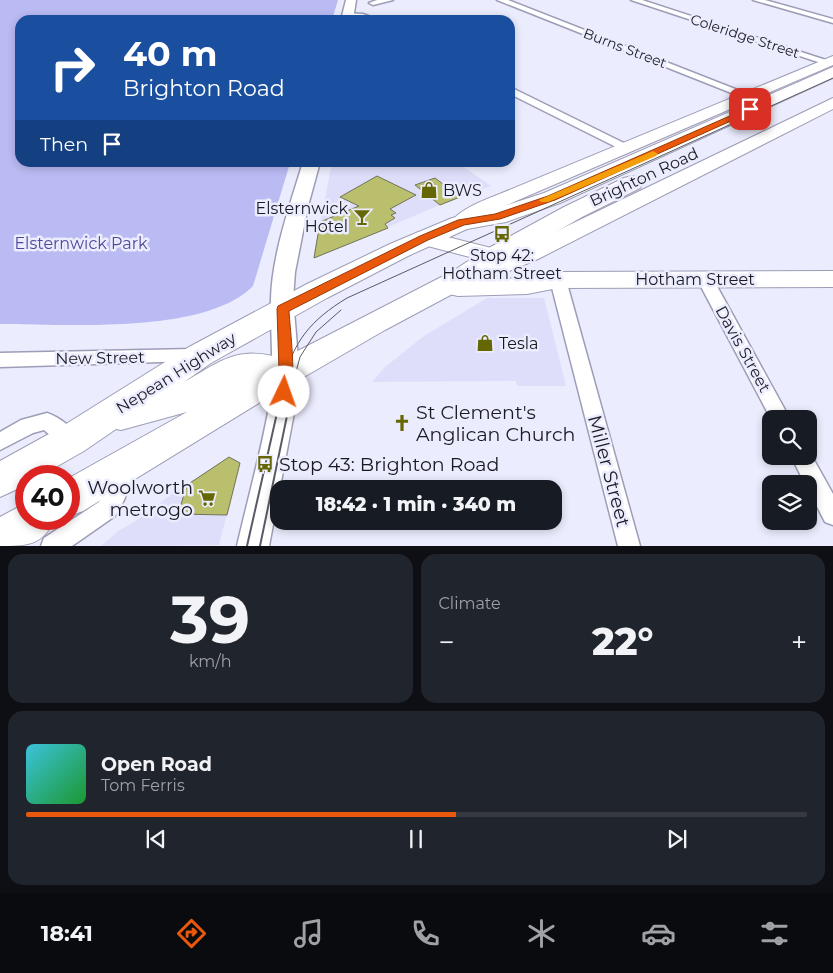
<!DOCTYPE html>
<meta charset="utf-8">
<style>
:root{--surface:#171b24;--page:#20242c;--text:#f1f3f6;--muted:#9ea1a6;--line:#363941;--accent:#ea580c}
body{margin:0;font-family:Montserrat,sans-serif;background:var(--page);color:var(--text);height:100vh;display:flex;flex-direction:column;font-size:19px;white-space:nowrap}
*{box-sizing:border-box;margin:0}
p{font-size:16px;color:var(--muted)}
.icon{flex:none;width:28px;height:28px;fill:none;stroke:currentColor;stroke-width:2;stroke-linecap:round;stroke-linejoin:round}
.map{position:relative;height:546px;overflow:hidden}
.side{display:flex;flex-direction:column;gap:8px;padding:8px;background:#0d0f14;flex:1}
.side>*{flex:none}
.top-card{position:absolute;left:15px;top:15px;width:500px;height:152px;border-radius:15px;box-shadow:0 2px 8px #0003;background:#1a4fa0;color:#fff;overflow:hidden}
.controls{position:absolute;left:762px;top:410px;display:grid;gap:10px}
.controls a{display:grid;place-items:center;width:55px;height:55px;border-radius:10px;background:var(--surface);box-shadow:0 2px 8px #0003;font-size:25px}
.speed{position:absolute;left:15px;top:465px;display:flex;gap:10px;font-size:25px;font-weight:700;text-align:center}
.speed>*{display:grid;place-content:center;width:65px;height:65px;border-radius:50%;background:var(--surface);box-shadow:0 2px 8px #0003;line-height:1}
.speed .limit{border:8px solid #d22;background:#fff;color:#111}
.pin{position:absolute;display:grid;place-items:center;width:42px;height:42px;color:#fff;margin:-21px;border-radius:10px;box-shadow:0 2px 8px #0006}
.me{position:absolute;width:55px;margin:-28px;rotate:3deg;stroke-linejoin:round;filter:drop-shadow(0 0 4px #0008)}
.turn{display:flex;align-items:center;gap:18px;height:105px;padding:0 25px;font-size:22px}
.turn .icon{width:65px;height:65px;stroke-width:2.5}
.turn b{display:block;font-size:35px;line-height:42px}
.then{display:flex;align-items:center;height:48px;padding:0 25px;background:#0003;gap:10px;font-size:19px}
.big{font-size:38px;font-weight:800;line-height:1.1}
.side .card{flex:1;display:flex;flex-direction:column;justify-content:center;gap:8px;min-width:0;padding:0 18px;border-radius:15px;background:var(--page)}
.side .dial{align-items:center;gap:0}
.dial b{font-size:65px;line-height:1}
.song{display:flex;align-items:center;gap:15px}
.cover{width:60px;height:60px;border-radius:8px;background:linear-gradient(135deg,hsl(190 70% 55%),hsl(130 70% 35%))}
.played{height:5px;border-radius:2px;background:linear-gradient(90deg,var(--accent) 55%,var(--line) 55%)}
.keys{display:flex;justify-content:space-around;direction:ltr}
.heat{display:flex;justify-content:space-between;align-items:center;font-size:28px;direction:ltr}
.side .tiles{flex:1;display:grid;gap:8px;grid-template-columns:1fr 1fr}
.card:last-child{grid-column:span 2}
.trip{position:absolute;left:270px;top:480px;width:292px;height:50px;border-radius:15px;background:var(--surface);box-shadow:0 2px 8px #0003;font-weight:800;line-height:50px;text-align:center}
.tabs{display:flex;height:80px;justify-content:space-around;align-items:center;background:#090b0e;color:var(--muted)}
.tabs .icon{width:35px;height:35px}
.tabs .active{color:var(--accent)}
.tabs b{font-size:22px;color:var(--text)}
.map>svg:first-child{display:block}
.built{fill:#dedefa}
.green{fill:#bbbbf4}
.building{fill:#babf6e;stroke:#707359}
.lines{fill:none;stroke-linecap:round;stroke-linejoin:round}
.street-casing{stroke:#9d9db7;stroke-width:3}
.secondary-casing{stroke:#9d9db7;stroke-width:3}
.primary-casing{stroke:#9d9db7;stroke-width:2}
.highway-casing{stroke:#9d9db7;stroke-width:2}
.street{fill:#fff;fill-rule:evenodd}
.secondary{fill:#fff;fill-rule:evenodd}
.primary{fill:#fff;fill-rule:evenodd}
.highway{fill:#fff;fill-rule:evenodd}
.tram-far1{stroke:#5a5a65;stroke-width:1}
.tram{stroke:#5a5a65;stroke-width:2}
.route{fill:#ea580c;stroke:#983908}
.slow{fill:#f59e0b}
.labels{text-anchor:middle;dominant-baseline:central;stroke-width:5;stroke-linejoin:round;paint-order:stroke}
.far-street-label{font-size:14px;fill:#1a1a23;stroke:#ebecfd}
.street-label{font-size:16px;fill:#1a1a23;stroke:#ebecfd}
.poi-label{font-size:16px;fill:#1a1a23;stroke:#ebecfd;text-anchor:start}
.park-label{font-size:16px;fill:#50479c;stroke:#ebecfd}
.near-poi-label{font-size:19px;fill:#1a1a23;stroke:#ebecfd;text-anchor:start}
.near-street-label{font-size:19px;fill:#1a1a23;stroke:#ebecfd}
</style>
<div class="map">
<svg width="833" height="546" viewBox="0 0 833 546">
<rect width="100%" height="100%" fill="#ebecfd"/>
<g class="built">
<polygon points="332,163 458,163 491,186 440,205 319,256 314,254"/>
<polygon points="487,298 544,298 566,386 517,386 516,381 372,382 385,367 424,336"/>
<polygon points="229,457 240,463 219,545 101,546 118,531 136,521 176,491"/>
</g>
<path class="green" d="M0 0H338L332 20H20V162L290 163 253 286C205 335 66 324 0 324Z"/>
<g class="building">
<polygon points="377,176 416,195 390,209 396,213 391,215 395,218 385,224 388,228 314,258 320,222 359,206 340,197"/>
<polygon points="435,178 460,197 440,205 415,185"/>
<polygon points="229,457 240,463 227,515 178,514 187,485"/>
</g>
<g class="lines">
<g class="street-casing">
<g id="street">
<polygon points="393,0 373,5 369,3 377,0"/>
<polygon points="497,0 508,0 753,96 748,99 744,98"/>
<polygon points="631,0 642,0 832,62 827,65 824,64"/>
<polygon points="753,0 765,0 833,19 833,23"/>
<polygon points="345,13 363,14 379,20 348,17 345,17"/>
<polygon points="510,87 630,146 632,148 630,150 622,150 510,94"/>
<polygon points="705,274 710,276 713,279 790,419 771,419 697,279 700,276"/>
<polygon points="558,275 563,276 566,280 640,546 618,546 550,280 553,276"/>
<polygon points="193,349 199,350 202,355 199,360 193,361 0,367 0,353"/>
<path d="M47 413C59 417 75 429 81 440L78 446C64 451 54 438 44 430L33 433 0 450V432L21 420Z"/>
<polygon points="809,451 833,494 833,525 825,522 809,491 809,484 805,484 791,456 809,456"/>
<polygon points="125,462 132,465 135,471 124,500 115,516 72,546 41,546 44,538 99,502 108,488 118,465"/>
</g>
</g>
<g class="secondary-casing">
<g id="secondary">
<polygon points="346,0 356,0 353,20 341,20"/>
<path d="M303 162H320L308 206 295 272 293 298 299 371 296 402 269 546H237C248 498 262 449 270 401 275 367 270 333 271 299 272 255 290 205 303 162Z"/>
</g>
</g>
<g class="primary-casing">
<g id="primary">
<path d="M833 56V65L516 201 488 214 469 228 461 229 453 228 450 223C461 208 485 200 502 193Z"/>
<polygon points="833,98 833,109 538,259 512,270 483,279 527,278 558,272 833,271 833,287 558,288 527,294 458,296 449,294 446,288 449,282 455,281 452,277 456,272 489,262 416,243 413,238 416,233 424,231 511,253"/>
</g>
</g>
<g class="highway-casing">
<g id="highway">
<path d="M833 67V78L560 203 506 222 467 229 408 256 327 298 211 363 184 382C203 372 223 356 245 354 258 352 271 356 284 358L453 271 485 250 564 207 624 178 632 176 640 178 643 183 640 188 582 217 503 262 473 283 385 330 259 403 83 511 69 516V478L187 412 121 430 116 429 84 451 40 476H26V485L0 497V461L58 429 189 347 307 284 390 244 452 218 492 210 544 193Z"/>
<path d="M26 503V519H54C44 546 25 546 0 546V517Z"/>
</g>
</g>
<use href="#street" class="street"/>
<use href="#secondary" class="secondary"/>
<use href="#primary" class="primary"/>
<use href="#highway" class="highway"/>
<g class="tram-far1">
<path d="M283 383C293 341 311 320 347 298L833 78"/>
<polyline points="293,383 300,357 316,332 341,310"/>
</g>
<g class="tram">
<polyline points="247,546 284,382"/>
<polyline points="260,546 294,382"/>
</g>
</g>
<path class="route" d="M750 107 754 109 753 111 555 200 500 219 464 225 428 240 289 311C290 330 297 381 289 396L284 398 279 396 277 392 279 371 277 309 278 306 420 236 458 220 495 214 548 196Z"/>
<polygon class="slow" points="653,151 658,154 656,156 548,202 541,202 539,200"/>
<defs>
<g id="shop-bare" transform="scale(1.35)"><path d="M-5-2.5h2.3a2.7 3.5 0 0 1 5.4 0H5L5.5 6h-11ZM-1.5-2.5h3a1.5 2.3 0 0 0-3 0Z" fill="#646703" stroke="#ebecfd" stroke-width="2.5" paint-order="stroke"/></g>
<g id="bar-bare" transform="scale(1.35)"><path d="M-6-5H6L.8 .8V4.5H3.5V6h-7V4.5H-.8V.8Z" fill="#646703" stroke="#ebecfd" stroke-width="2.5" paint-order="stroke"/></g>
<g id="bus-bare" transform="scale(1.35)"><path d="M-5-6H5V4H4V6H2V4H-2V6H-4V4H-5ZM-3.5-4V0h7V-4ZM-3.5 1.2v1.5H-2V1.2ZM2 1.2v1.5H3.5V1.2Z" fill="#646703" stroke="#ebecfd" stroke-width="2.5" paint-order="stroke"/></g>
<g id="church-bare" transform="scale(1.35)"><path d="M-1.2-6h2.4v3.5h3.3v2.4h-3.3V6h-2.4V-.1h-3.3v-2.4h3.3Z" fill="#646703" stroke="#ebecfd" stroke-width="2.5" paint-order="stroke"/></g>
<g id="supermarket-bare" transform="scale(1.35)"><path d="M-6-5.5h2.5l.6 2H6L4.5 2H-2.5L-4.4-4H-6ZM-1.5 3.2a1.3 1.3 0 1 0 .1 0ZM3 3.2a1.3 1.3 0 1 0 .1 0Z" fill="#646703" stroke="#ebecfd" stroke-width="2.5" paint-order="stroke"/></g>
</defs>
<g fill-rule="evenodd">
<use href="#shop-bare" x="429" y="190"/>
<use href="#bar-bare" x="362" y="217"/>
<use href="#bus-bare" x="502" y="234"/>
<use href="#shop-bare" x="485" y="343"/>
<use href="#church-bare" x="402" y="423"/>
<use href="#bus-bare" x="265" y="464"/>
<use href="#supermarket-bare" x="207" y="498"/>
</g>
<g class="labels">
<g class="far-street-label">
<text transform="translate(745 36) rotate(18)">Coleridge Street</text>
<text transform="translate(625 48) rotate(21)">Burns Street</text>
</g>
<g class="street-label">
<text transform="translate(644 177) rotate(-25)">Brighton Road</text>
<text x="695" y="279">Hotham Street</text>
<text transform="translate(743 349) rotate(61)">Davis Street</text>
<text transform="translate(100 358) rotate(-1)">New Street</text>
<text transform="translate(176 373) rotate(-32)">Nepean Highway</text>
</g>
<g class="poi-label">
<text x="443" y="190">BWS</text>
<text x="348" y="208" text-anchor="end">Elsternwick<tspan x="348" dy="18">Hotel</tspan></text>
<text x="502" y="255" text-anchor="middle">Stop 42:<tspan x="502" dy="18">Hotham Street</tspan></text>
<text x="499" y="343">Tesla</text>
</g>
<g class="park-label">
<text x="81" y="243">Elsternwick Park</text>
</g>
<g class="near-poi-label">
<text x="416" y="412">St Clement's<tspan x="416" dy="22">Anglican Church</tspan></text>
<text x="279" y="464">Stop 43: Brighton Road</text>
<text x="193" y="487" text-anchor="end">Woolworth<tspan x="193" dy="22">metrogo</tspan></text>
</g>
<g class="near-street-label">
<text transform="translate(609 471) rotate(75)">Miller Street</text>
</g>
</g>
</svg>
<div class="controls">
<a><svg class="icon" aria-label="search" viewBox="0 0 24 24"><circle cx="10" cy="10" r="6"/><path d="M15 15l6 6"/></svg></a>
<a><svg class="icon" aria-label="layers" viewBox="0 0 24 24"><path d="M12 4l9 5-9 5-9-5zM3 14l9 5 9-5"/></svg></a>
</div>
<div class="speed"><div class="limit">40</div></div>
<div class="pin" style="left:750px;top:109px;background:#d93025"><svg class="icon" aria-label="arrive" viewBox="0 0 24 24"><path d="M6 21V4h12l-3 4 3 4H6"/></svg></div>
<svg class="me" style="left:284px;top:392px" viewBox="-20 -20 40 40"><circle r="19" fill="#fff"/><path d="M0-13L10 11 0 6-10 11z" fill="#ea580c"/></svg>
<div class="trip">18:42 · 1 min · 340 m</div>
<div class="top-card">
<div class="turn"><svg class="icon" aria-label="right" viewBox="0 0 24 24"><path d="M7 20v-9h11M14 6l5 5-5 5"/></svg><div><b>40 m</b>Brighton Road</div></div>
<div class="then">Then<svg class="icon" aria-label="arrive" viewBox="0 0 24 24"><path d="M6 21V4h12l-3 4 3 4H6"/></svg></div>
</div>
</div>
<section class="side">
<div class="tiles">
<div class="card dial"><b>39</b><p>km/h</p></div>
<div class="card"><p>Climate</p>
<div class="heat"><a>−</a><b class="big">22°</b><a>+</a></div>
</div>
<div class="card">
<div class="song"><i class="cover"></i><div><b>Open Road</b><p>Tom Ferris</p></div></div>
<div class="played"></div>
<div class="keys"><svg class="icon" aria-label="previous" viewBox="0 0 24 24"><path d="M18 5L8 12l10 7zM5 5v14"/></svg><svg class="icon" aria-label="pause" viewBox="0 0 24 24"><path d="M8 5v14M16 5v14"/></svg><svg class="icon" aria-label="next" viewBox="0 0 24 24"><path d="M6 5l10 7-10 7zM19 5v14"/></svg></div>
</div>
</div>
</section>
<nav class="tabs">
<b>18:41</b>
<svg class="icon active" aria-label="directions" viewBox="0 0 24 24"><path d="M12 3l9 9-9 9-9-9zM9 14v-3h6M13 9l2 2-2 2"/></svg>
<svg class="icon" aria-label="music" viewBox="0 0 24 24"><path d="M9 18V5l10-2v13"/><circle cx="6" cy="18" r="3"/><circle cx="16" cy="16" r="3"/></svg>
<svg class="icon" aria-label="phone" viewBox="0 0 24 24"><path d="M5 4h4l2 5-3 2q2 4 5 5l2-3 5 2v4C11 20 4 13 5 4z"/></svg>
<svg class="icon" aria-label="climate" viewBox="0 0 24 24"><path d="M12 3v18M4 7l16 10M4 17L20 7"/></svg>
<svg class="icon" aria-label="car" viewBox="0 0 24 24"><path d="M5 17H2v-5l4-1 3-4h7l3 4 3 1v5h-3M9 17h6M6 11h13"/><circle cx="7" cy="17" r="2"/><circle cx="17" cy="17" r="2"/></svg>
<svg class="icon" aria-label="filters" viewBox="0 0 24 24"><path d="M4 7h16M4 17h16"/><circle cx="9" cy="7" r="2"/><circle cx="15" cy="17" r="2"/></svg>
</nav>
